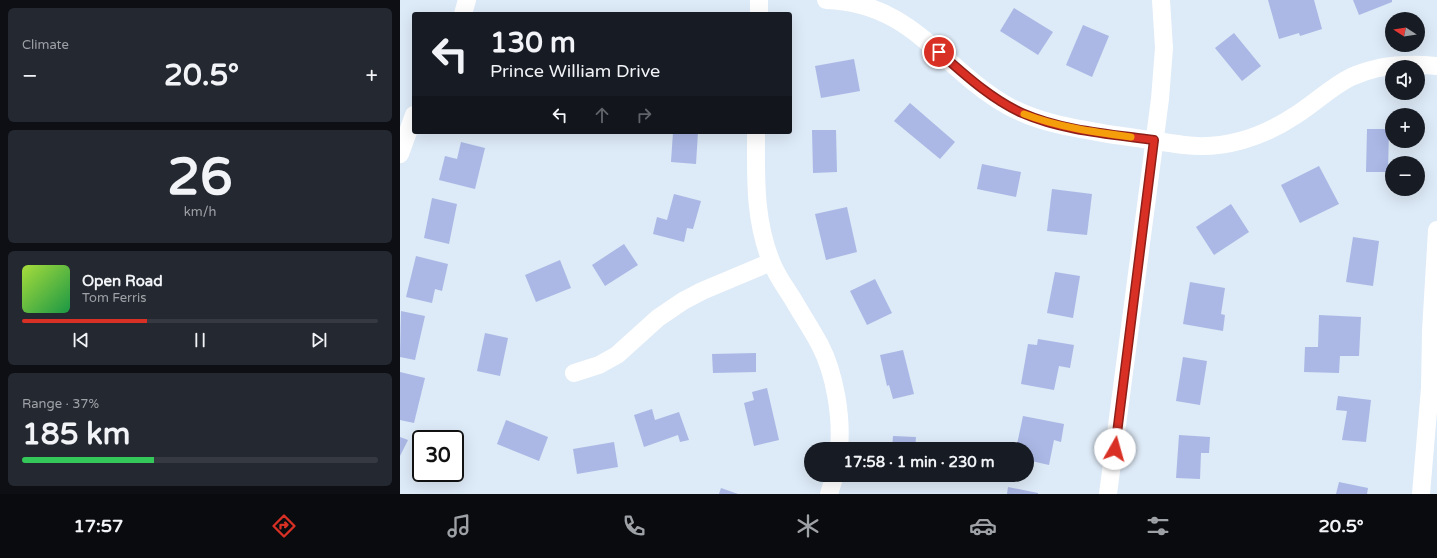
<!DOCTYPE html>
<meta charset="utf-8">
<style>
:root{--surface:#171b24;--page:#242831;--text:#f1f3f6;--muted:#9ea1a6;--line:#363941;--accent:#d93025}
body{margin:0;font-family:"Varela Round",sans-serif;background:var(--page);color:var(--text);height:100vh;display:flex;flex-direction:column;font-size:15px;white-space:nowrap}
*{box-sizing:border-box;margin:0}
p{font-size:13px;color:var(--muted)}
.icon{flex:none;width:22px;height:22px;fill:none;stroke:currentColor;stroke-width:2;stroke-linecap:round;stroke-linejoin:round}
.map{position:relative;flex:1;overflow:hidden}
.side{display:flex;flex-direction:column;gap:8px;padding:8px;background:#0d0f14;width:400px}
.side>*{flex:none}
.guide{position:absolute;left:12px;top:12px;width:380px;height:122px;border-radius:4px;box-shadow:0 4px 16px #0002;background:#171b24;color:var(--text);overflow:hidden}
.needle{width:26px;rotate:282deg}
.tools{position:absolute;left:985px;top:12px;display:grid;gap:8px}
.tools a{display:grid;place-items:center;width:40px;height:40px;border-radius:50%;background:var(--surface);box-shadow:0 4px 16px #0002;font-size:20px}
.speed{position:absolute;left:12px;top:430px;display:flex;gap:8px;font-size:20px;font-weight:700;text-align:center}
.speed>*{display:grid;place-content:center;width:52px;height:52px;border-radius:50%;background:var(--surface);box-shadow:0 4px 16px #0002;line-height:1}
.speed .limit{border:2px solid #111;border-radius:6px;background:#fff;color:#111}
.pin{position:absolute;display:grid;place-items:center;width:34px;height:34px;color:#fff;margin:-17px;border:2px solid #fff;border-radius:50%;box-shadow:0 1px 4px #0007}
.me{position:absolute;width:44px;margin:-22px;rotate:7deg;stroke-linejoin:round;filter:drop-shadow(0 0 3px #0008)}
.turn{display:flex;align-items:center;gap:14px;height:84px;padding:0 12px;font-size:18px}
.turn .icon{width:52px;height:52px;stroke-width:2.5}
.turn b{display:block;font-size:28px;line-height:34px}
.lanes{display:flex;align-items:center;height:38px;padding:0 12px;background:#0003;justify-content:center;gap:20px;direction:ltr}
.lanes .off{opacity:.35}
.big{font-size:30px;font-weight:700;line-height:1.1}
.side .tile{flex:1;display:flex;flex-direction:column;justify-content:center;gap:6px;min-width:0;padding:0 14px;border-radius:6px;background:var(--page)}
.side .dial{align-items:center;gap:0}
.dial b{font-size:52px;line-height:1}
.song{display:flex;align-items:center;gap:12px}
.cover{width:48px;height:48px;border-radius:6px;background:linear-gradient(135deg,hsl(80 70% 55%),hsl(140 70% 35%))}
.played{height:4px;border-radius:2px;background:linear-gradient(90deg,var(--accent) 35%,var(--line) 35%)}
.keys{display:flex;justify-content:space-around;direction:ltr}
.heat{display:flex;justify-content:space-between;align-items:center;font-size:22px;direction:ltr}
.charge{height:6px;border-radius:3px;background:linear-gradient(90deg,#34c759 37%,var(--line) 0)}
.trip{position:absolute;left:404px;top:442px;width:230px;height:40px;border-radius:20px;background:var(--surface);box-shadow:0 4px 16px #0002;font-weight:700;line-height:40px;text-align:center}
.tabs{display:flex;height:64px;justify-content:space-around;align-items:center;background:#090b0e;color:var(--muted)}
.tabs .icon{width:28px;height:28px}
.tabs .on{color:var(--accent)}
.tabs b{font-size:18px;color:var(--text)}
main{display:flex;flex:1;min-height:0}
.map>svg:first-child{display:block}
.building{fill:#abb8e5}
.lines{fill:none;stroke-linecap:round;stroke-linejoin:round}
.minor{stroke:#fff;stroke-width:18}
.route-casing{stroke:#8d1f18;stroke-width:10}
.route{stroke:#d93025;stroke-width:7}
.slow{stroke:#f59e0b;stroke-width:7}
</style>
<main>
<section class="side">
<div class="tile"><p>Climate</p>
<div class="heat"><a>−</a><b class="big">20.5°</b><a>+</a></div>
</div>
<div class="tile dial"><b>26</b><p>km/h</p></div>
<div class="tile">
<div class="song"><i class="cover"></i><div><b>Open Road</b><p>Tom Ferris</p></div></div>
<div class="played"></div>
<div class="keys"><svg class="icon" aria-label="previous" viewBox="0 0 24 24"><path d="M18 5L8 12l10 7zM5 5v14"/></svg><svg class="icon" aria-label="pause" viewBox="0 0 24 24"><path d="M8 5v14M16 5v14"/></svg><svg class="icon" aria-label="next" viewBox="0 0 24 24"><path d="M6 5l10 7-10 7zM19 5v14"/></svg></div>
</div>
<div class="tile"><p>Range · 37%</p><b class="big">185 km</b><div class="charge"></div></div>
</section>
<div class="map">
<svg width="1037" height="494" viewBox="0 0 1037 494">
<rect width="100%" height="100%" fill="#ddeaf7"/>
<g class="building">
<polygon points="868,0 914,0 922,29 900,36 899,33 879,39"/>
<polygon points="953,0 992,0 992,2 959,15"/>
<polygon points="614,8 653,32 638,55 600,31"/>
<polygon points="683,25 709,36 692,77 666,65"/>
<polygon points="834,33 861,66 842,81 815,48"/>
<polygon points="454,59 460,91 421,98 415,66"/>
<polygon points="510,103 555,142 540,159 494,121"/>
<polygon points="967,129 989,129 988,172 966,172"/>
<polygon points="412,130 436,130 437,172 413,173"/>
<polygon points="273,132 298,132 296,164 271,162"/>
<polygon points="61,142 85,148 75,189 39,180 45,156 57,159"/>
<polygon points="582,164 621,172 616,197 577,189"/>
<polygon points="919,166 939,204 900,223 881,185"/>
<polygon points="652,189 692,194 687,235 647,231"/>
<polygon points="274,194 301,201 293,229 287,228 284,242 253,234 257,217 267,220"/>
<polygon points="32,198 57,204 49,244 24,238"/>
<polygon points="831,204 849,232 814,255 796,227"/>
<polygon points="447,207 457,252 426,260 415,214"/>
<polygon points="953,237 979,241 973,286 946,282"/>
<polygon points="224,244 238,265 205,286 192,265"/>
<polygon points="16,256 48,264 42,291 35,289 32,303 6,297"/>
<polygon points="160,260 171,288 136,302 125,275"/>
<polygon points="655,272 680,276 673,318 647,313"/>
<polygon points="475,279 492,313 467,325 450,291"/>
<polygon points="790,282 825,288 821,314 825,315 823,331 783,324"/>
<polygon points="1,311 25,316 15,360 0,357"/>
<polygon points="919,315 961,317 959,356 940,356 939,373 904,372 905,347 918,347"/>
<polygon points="85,333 108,338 100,376 77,371"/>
<polygon points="638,339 674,345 670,368 659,366 654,390 621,384 628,344 637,345"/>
<polygon points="503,350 514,394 493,399 489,385 487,386 480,355"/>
<polygon points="356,353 356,372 313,373 312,354"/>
<polygon points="783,357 807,361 800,405 776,401"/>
<polygon points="0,372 25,378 14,423 0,420"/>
<polygon points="367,388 379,440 354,446 344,403 354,400 352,392"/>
<polygon points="938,396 971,400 966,442 942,440 947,411 936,410"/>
<polygon points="252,409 255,420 279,412 289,440 280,442 278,435 244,447 234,415"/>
<polygon points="623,416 664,424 661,442 654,440 649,465 627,460 627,449 616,449"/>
<polygon points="106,420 148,437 139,461 97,444"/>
<polygon points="779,435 810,437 809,453 801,453 800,479 776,478"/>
<polygon points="493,436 516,437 515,449 492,449"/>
<polygon points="0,437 8,440 0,456"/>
<polygon points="214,442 218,467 177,474 173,449"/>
<polygon points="491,475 514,475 514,482 491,481"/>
<polygon points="939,482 968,488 967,494 936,494"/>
<polygon points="608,487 638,493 638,494 607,494"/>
<polygon points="321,488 338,494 319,494"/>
</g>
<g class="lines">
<g class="minor">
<path d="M426 0C512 2 541 68 608 106 641 124 678 129 715 135 738 138 761 142 784 145 824 150 863 137 896 115 915 103 931 87 951 77 977 65 1009 63 1037 66"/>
<polyline points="63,14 67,0"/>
<polyline points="359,14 359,0"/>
<path d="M356 132C356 176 354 219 371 261 376 275 386 288 394 301 402 315 412 330 420 345 435 374 442 417 439 449"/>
<polyline points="0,154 14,115"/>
<polyline points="174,373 199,365 217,355 258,318 283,301 302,291 371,262"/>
<polyline points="429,494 435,475"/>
<polyline points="708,494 760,99 764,48 761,0"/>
<polyline points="1021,494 1030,388 1031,331 1037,230"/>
</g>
</g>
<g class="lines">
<g class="route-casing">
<path id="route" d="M539 52C564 74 591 99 622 113 663 131 710 134 754 140L715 449"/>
</g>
<use href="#route" class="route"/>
<path class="slow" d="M624 114C658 127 694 132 731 137"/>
</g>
</svg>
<div class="tools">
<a><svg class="needle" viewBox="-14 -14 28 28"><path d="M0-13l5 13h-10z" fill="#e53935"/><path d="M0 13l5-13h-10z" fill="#9ea1a6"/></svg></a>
<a><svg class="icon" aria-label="sound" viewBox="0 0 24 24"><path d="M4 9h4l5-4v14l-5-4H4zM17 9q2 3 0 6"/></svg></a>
<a>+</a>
<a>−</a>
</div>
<div class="speed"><div class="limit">30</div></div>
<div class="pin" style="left:539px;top:52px;background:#d93025"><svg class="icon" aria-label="arrive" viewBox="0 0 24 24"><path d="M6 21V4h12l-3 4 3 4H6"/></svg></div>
<svg class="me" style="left:715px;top:449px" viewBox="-20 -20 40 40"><circle r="19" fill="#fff"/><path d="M0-13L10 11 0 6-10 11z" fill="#d93025"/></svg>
<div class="trip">17:58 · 1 min · 230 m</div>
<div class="guide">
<div class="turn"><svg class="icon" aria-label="left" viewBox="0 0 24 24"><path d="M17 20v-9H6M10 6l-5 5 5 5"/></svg><div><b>130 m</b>Prince William Drive</div></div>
<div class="lanes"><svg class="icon" aria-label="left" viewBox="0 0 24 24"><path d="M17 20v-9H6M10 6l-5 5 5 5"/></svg><svg class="icon off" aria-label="ahead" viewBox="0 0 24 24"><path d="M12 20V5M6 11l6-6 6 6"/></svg><svg class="icon off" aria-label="right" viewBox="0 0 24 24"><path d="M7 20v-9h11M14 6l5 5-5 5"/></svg></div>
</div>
</div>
</main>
<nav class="tabs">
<b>17:57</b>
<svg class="icon on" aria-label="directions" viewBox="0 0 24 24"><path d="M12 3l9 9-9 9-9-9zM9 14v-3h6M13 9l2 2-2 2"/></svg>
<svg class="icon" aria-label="music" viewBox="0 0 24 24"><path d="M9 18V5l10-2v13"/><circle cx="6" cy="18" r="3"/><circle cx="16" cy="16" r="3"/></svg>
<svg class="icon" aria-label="phone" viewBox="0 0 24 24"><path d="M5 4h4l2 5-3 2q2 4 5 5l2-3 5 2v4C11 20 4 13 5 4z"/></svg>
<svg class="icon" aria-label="climate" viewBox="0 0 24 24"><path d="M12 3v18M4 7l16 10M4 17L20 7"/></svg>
<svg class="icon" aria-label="car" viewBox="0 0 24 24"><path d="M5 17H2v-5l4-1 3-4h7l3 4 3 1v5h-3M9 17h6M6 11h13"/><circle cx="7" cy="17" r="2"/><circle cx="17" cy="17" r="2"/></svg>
<svg class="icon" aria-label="filters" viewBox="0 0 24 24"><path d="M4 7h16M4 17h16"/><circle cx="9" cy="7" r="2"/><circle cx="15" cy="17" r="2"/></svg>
<b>20.5°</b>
</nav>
